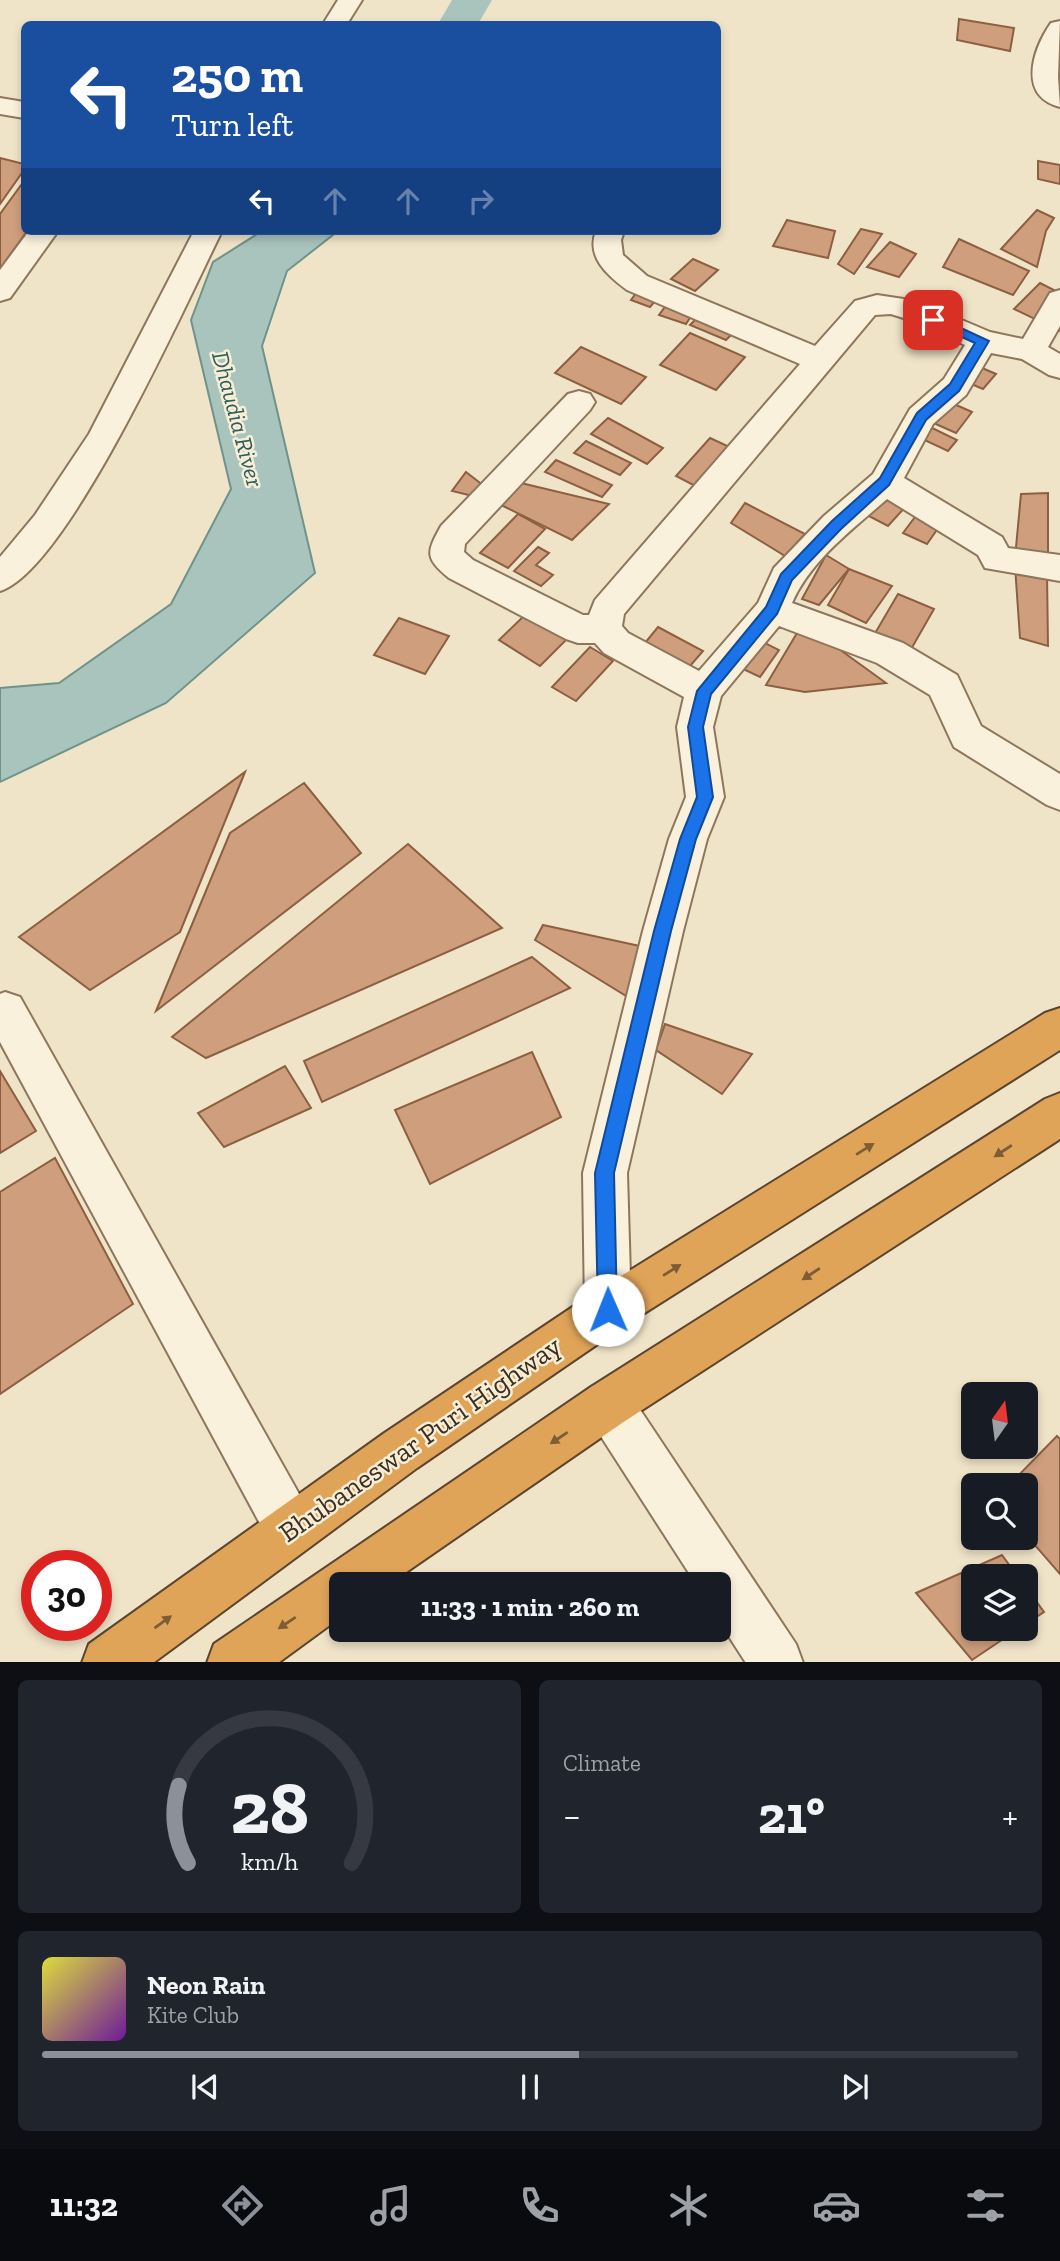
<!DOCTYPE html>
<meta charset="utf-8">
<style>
:root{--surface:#171b24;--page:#20242c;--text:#f1f3f6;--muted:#9ea1a6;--line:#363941;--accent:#8c9099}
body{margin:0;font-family:"Zilla Slab",serif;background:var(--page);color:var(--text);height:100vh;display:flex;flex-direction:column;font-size:26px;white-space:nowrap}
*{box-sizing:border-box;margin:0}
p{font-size:23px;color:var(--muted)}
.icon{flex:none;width:38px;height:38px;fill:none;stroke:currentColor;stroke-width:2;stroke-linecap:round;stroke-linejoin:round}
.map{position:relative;height:1662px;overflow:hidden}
.drawer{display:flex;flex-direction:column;gap:18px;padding:18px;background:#0d0f14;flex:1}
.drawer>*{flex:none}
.guide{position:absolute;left:21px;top:21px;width:700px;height:214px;border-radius:10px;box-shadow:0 4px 10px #0003;background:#1a4fa0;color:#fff;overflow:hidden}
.needle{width:46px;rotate:14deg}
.fabs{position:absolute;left:961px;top:1382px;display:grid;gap:14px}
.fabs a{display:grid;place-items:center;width:77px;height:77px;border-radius:10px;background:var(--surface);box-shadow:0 4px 10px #0003;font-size:35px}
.speed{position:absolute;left:21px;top:1550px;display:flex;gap:14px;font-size:35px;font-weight:700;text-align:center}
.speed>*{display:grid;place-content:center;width:91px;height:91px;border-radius:50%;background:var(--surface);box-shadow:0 4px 10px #0003;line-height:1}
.speed .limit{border:10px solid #d22;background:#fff;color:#111}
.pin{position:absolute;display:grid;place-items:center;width:60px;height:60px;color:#fff;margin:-30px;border-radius:14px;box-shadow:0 4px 10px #0006}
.me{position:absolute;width:77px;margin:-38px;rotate:359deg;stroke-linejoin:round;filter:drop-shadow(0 0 5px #0008)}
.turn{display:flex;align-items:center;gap:24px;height:147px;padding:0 35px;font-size:32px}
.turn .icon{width:91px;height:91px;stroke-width:2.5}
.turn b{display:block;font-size:49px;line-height:60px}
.lanes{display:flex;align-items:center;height:66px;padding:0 35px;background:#0003;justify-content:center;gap:35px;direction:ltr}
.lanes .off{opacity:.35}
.big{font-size:52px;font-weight:800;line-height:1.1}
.drawer .card{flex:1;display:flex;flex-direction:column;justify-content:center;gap:10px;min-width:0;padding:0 24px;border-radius:10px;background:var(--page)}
.drawer .dial{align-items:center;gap:0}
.dial svg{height:182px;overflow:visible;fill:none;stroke:var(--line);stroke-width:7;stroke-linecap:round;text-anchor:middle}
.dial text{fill:var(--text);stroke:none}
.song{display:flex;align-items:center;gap:21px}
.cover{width:84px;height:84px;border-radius:10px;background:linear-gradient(135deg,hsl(60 70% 55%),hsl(280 70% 35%))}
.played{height:7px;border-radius:4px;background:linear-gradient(90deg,var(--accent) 55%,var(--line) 55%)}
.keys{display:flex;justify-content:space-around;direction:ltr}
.heat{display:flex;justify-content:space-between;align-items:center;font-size:38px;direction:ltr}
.drawer .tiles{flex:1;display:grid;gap:18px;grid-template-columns:1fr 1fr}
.card:last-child{grid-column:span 2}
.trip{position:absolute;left:329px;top:1572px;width:402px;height:70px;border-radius:10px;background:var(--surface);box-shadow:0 4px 10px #0003;font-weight:800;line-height:70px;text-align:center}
.tabs{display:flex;height:112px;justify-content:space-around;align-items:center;background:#090b0e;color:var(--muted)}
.tabs .icon{width:49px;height:49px}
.tabs .active{color:var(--accent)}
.tabs b{font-size:32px;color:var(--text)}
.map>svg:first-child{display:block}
.water{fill:#a9c4bc;stroke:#6f938a;stroke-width:2}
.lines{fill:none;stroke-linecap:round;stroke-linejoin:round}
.river{fill:#a9c4bc;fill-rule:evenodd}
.building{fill:#cf9f7d;stroke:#8d5f41;stroke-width:2}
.minor-casing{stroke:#8d765c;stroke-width:4}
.highway-casing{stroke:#5b4430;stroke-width:4}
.minor{fill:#faf1dc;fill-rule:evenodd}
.highway{fill:#e0a458;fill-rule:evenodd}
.oneway{fill:#7e5d36}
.route{fill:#1a73e8;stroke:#114b97;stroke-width:2}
.labels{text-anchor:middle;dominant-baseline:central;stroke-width:5;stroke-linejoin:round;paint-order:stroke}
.water-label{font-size:24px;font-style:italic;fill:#2f5d5a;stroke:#f7eed8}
.near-street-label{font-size:28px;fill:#3d2e20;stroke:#f7eed8}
</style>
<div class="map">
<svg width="1060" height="1663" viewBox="0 0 1060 1663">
<rect width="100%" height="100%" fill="#f0e4c8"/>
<polygon class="water" points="262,231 338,231 287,271 262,346 315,573 166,703 0,782 0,688 59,683 171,604 231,489 191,320 213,262"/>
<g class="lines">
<polygon class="river" points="452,0 492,0 478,24 438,24"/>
</g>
<g class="building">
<polygon points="959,19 1014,28 1010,51 957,40"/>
<polygon points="0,158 24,164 24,170 0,204"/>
<polygon points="1038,161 1060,165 1060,184 1038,179"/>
<polygon points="24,181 24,231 27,231 0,269 0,214"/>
<polygon points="1037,210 1054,218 1046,231 1037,267 1001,249"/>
<polygon points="787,220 835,231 828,258 773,246"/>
<polygon points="861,229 882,234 854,274 838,264"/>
<polygon points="959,239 1029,271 1013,295 943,267"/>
<polygon points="890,242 916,254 899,277 867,267"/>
<polygon points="693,259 718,270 695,291 671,279"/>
<polygon points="1040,283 1060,293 1060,331 1014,309"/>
<polygon points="642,285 661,294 650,307 631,300"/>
<polygon points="667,304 693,313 686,324 659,315"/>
<polygon points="704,311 739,327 726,340 690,325"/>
<polygon points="690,333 745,357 716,390 660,365"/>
<polygon points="581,347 646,377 621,404 555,373"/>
<polygon points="975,365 996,374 983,389 962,380"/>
<polygon points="945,400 972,412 956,433 929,421"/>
<polygon points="608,418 663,448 647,464 591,434"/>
<polygon points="928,426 957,440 948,451 918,437"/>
<polygon points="710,438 734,449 699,488 676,476"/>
<polygon points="586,441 631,463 620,475 574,453"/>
<polygon points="556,460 612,485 602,497 545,472"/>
<polygon points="466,472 484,486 477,497 452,491"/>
<polygon points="521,483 609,504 572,540 495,502"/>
<polygon points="883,491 908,504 888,526 863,513"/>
<polygon points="1048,493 1048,558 1015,558 1021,494"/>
<polygon points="745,503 805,534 785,556 731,523"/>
<polygon points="918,513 941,524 927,544 903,533"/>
<polygon points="518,514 545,529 508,568 480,553"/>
<polygon points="538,547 549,553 536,565 553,575 541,586 514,571"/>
<polygon points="826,555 849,569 819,605 802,599"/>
<polygon points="1015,566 1047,573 1048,646 1020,638"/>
<polygon points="849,569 892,586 866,623 828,605"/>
<polygon points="898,594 934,609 910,651 874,635"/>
<polygon points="529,611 570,636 540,666 499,640"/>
<polygon points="399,618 449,636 425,674 374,655"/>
<polygon points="803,623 886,683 805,692 766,685"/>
<polygon points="658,627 703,651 684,673 640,649"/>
<polygon points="759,640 779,650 760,677 739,667"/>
<polygon points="590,647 613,661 576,701 552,687"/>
<polygon points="245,772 180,932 90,990 19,937"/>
<polygon points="304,783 361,853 156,1011 230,833"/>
<polygon points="408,844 502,928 206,1058 172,1037"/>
<polygon points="543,925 649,948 631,999 535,940"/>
<polygon points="532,957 570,988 322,1102 304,1061"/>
<polygon points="665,1024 752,1054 722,1094 656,1050"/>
<polygon points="532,1052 561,1117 430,1184 395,1110"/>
<polygon points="285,1066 311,1108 224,1147 198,1113"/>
<polygon points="0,1071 36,1131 0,1153"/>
<polygon points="55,1158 133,1304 0,1394 0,1192"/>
<polygon points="1057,1436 1060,1439 1060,1574 1026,1535 1026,1486 1008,1486"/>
<polygon points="1002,1555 1018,1577 973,1577 973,1629 1018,1629 972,1660 916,1593"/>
<polygon points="1026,1587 1044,1612 1026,1624"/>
</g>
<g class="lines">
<g class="minor-casing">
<g id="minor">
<polygon points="338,0 362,0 347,24 323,24"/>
<path d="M1060 21 1058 77 1060 107C1017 96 1033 49 1051 23Z"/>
<polygon points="0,98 24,102 24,118 0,114"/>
<polygon points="29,231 58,231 10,298 0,301 0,270"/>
<path d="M194 231H222C187 301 68 570 0 591V557L35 515 89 434Z"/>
<path d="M596 231H624L621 240 623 255 647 276 815 346 855 301 877 295 917 301 990 332 1023 339 1050 293 1060 290V326L1048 347 1060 354V378L1049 375 1022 359 991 353 966 395 933 424 904 478 1002 537 1008 548 1060 555V581L985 568 978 555 887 499C853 529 810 561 792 603L903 643 957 675 981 726 1060 774V810L1047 805 954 747 930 695 877 663 779 626 721 696 713 727 724 797 707 839 683 931 627 1173 631 1310 624 1326 608 1333 592 1326 585 1310 583 1173 643 931 669 839 686 797 677 727 684 697 604 653 595 643H578L566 639 449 578C425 558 426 553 441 526L568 394 579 391 590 394 595 402 590 410 465 544 464 552 473 560 583 615H589L595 600 800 364 627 290C607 275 586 257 596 231ZM891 314 913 321 965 345 944 379 910 409 873 474 824 516 774 568 758 603 699 671 628 633 622 626 624 614 875 315Z"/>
<polygon points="5,992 20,997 308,1510 315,1528 308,1546 290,1553 272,1546 0,1042 0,994"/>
<polygon points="608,1380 625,1387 796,1644 803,1663 746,1663 719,1621 719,1584 696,1584 591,1421 584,1404 591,1387"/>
</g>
</g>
<g class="highway-casing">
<g id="highway">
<polygon points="1060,1008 1060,1050 624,1326 417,1468 153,1663 82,1663 89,1644 383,1434 592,1294 1045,1013"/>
<polygon points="1060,1093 1060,1139 625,1421 389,1584 341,1584 341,1617 278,1663 207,1663 214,1644 591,1387 1045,1099"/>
</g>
</g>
<use href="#minor" class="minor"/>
<use href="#highway" class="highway"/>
</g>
<defs><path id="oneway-solid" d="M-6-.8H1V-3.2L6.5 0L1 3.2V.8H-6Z" transform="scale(1.75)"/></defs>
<g class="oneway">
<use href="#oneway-solid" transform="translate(865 1149) rotate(-32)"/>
<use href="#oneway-solid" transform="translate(1003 1151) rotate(147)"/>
<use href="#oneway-solid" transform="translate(672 1270) rotate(-32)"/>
<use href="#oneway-solid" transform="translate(811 1274) rotate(147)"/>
<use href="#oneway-solid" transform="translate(559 1438) rotate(146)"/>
<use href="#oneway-solid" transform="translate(163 1622) rotate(-36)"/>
<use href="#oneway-solid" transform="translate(287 1623) rotate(146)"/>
</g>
<polygon class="route" points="933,315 989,341 959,391 926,420 889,485 841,529 792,580 777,614 711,694 703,727 713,797 696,839 671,931 614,1173 617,1310 615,1317 608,1320 601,1317 598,1310 595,1173 654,931 680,839 697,797 688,727 697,691 766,607 781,574 832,521 880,478 917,413 950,384 975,343 929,322 927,320"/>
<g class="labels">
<g class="water-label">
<text transform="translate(238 419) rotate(75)">Dhaudia River</text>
</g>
<g class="near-street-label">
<text transform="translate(420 1439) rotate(-35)">Bhubaneswar Puri Highway</text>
</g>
</g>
</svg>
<div class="fabs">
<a><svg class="needle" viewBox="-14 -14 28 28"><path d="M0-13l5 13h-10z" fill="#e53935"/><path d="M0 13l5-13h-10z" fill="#9ea1a6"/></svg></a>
<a><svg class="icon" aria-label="search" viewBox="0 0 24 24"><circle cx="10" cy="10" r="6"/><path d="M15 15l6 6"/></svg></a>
<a><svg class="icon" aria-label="layers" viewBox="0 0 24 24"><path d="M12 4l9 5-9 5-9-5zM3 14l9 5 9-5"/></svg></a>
</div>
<div class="speed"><div class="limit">30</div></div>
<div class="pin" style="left:933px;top:320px;background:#d93025"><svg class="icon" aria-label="arrive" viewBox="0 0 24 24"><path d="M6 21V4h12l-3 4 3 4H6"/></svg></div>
<svg class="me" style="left:608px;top:1310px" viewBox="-20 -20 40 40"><circle r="19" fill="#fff"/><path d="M0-13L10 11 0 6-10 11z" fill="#1a73e8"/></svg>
<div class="trip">11:33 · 1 min · 260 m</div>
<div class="guide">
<div class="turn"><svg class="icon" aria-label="left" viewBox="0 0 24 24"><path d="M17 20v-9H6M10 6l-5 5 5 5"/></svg><div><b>250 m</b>Turn left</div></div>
<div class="lanes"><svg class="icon" aria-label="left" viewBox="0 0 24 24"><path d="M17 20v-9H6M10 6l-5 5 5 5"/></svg><svg class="icon off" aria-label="ahead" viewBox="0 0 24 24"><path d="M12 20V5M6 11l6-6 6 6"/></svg><svg class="icon off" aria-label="ahead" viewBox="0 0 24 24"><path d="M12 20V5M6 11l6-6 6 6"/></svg><svg class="icon off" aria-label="right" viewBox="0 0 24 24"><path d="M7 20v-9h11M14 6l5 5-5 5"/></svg></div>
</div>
</div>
<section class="drawer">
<div class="tiles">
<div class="card dial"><svg viewBox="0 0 100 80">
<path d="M14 69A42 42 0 1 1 86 69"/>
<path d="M14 69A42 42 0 0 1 10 35" stroke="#8c9099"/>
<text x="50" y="56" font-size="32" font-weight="700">28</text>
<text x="50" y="72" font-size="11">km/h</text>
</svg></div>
<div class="card"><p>Climate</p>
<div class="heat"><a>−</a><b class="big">21°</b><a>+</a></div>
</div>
<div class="card">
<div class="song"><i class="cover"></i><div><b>Neon Rain</b><p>Kite Club</p></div></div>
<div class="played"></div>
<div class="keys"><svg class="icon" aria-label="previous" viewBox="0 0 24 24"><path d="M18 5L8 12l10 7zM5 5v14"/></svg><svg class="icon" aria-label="pause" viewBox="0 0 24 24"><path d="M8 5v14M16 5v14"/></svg><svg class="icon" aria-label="next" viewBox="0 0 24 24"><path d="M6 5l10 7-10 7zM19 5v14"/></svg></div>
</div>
</div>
</section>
<nav class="tabs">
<b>11:32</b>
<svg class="icon active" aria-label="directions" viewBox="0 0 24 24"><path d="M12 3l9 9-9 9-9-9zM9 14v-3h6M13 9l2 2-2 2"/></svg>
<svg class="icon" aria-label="music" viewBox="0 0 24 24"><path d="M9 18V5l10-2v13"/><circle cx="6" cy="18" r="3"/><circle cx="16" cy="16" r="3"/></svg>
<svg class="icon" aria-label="phone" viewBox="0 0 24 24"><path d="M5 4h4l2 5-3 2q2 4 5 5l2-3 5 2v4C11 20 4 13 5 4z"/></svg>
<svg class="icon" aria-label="climate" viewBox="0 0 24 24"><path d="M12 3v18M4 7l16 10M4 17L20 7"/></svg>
<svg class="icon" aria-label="car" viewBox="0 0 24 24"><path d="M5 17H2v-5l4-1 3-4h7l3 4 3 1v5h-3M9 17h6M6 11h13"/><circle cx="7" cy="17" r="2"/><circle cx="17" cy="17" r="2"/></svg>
<svg class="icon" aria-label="filters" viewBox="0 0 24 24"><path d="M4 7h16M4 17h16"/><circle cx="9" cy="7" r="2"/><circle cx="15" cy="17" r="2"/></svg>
</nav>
